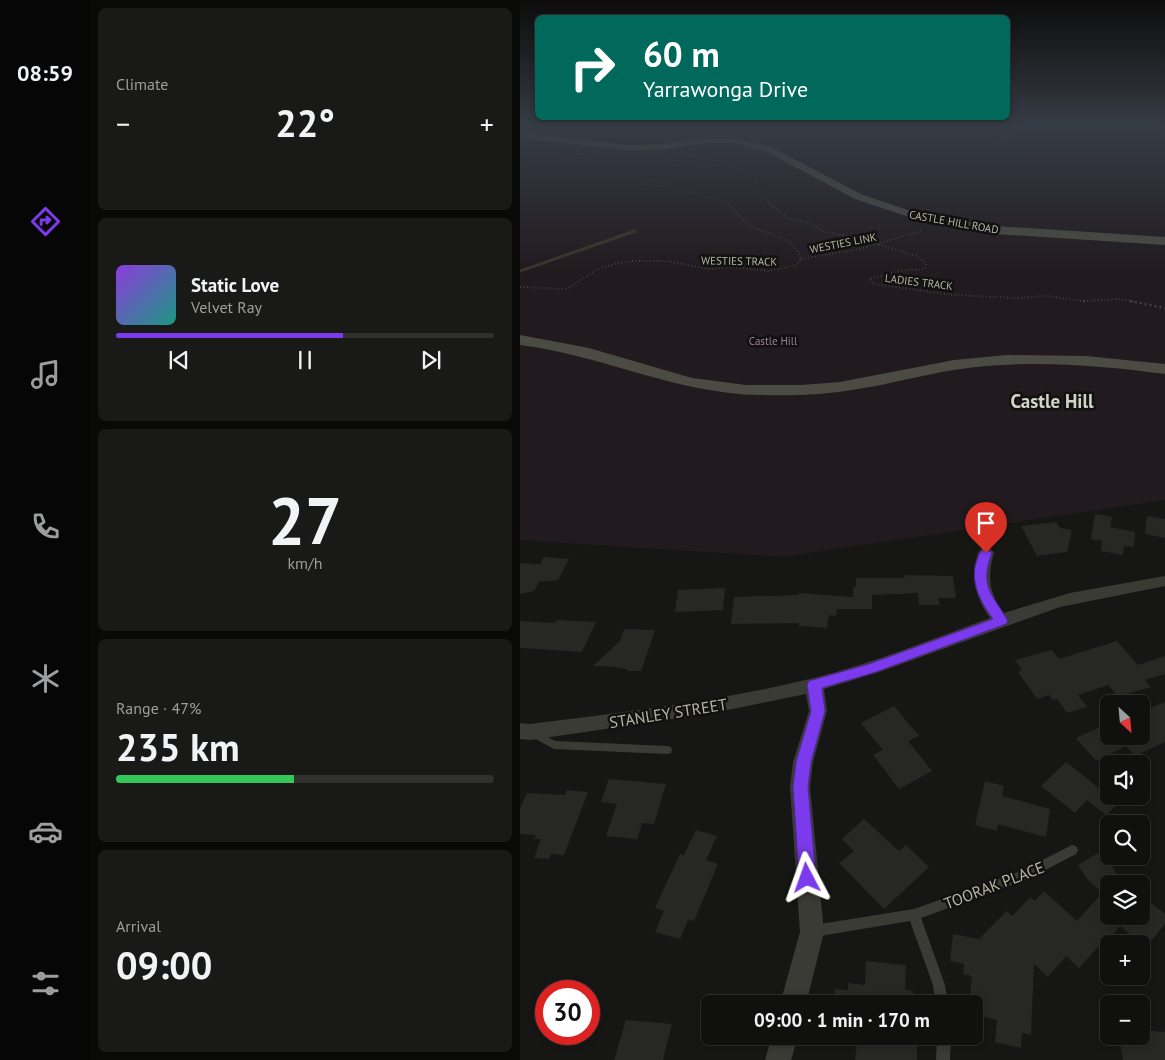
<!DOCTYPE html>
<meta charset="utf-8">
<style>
:root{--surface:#10100f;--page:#191918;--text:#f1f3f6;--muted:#9c9d9e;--line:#30302f;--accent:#7c3aed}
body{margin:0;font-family:"PT Sans",sans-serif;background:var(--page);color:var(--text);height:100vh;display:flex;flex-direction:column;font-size:19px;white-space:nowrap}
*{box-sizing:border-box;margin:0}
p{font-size:16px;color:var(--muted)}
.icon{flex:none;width:28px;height:28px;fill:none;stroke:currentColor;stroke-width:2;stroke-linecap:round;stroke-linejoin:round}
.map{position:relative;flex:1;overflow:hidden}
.panel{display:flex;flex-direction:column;gap:8px;padding:8px;background:#090908;width:430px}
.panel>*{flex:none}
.hud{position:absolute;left:15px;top:15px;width:475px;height:105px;border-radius:8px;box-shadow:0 2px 8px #0003,0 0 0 1px var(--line);background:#00695c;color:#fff;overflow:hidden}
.needle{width:32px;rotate:154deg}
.fabs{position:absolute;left:580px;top:695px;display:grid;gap:10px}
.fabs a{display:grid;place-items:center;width:50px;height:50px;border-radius:8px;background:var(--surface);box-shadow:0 2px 8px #0003,0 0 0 1px var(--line);font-size:25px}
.speed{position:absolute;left:15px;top:980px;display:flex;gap:10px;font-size:25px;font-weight:700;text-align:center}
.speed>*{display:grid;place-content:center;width:65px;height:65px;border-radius:50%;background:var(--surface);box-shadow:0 2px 8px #0003,0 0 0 1px var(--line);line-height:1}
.speed .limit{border:8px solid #d22;background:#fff;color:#111}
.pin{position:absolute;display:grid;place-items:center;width:42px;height:42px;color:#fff;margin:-51px -21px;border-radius:50% 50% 50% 0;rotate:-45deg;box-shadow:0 0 5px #0007}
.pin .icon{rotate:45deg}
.me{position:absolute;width:55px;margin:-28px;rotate:356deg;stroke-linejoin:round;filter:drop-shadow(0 0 4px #0008)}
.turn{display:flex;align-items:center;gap:18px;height:105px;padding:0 25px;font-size:22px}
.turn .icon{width:65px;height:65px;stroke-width:2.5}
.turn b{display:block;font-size:35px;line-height:42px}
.big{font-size:38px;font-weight:800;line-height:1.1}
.panel .card{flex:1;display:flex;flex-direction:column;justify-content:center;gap:8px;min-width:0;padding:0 18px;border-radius:8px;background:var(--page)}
.panel .dial{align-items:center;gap:0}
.dial b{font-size:65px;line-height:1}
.song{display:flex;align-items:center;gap:15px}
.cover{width:60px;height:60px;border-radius:8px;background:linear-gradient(135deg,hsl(270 70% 55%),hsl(170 70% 35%))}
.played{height:5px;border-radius:2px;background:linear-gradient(90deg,var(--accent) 60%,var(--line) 60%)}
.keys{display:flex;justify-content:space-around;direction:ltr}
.heat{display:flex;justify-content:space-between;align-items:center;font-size:28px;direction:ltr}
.charge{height:8px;border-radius:4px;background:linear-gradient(90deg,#34c759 47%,var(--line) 0)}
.trip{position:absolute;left:181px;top:995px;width:282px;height:50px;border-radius:8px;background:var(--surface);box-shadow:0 2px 8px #0003,0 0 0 1px var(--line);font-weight:800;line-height:50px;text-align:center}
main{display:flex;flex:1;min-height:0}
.tabs{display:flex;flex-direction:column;width:90px;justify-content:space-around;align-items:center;background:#060606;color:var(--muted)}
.tabs .icon{width:35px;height:35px}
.tabs .on{color:var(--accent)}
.tabs b{font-size:22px;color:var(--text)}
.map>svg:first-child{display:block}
.green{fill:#211a1f}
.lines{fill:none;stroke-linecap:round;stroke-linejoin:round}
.stream-far1{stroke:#3b342a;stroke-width:2.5}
.stream{stroke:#3b342a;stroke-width:3}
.building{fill:#272724}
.path-far2{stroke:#42423b;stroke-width:1;stroke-dasharray:1 2;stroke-linecap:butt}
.path-far1{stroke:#42423b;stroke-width:2;stroke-dasharray:1 2.5;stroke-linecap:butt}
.path{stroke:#42423b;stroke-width:2.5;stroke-dasharray:2 3;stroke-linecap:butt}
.lane{fill:#3b3b35;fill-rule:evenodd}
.street{fill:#3b3b35;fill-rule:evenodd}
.secondary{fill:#4b4b43;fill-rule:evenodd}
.route{fill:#7c3aed;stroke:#51269a}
.labels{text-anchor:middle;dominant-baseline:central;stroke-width:5;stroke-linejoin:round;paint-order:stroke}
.far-street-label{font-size:11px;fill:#b7b5a6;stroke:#11110f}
.far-park-label{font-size:11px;fill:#a37c9a;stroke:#11110f}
.near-street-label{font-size:16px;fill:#b7b5a6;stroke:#11110f}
.district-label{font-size:19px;font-weight:bold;fill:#d3d2c7;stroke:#11110f}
</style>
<main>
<nav class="tabs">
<b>08:59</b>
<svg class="icon on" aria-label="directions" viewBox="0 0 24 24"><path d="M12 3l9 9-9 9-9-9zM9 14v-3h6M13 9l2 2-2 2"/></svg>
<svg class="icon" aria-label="music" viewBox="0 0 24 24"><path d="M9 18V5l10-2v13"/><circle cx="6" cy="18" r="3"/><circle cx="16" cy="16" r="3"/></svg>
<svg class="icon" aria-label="phone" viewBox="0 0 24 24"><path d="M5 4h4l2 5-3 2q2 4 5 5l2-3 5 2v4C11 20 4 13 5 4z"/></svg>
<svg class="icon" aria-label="climate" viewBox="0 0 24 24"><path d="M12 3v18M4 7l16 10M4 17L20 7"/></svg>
<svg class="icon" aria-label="car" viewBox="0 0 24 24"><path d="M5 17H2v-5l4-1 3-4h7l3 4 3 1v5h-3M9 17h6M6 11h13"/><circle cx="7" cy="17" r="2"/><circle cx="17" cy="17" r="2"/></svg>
<svg class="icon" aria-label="filters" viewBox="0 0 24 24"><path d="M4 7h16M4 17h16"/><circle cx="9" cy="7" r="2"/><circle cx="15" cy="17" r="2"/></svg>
</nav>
<section class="panel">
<div class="card"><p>Climate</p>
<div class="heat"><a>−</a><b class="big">22°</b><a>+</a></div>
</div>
<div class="card">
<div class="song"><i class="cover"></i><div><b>Static Love</b><p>Velvet Ray</p></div></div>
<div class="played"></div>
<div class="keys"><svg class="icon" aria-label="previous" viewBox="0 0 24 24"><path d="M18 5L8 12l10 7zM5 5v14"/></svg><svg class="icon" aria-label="pause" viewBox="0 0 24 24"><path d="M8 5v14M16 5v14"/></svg><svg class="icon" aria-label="next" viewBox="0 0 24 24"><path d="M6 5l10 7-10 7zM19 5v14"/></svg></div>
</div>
<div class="card dial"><b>27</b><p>km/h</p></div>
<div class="card"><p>Range · 47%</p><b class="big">235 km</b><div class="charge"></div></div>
<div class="card"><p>Arrival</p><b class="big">09:00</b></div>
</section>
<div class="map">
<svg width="645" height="1060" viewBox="0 0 645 1060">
<rect width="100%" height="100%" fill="#161614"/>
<polygon class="green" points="0,125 645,125 645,500 262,557 0,540"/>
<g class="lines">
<polyline class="stream-far1" points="479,139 524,125"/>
<polyline class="stream" points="0,271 115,231"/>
</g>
<g class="building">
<polygon points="575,514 592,517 590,527 615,532 614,547 604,546 603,555 581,551 582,541 571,539"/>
<polygon points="627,516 645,519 645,538 625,534"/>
<polygon points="536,522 540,528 552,530 547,552 517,556 501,526"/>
<polygon points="24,557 49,559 38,580 19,582 14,591 0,594 0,563 20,564"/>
<polygon points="384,575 433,576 436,598 418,598 420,605 399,605 398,593 352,595 352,609 317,609 316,616 309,615 307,628 279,626 279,623 211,624 214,597 278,595 279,593 333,597 333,588 336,586 336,578 385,578"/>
<polygon points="205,588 203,610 155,612 158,590"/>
<polygon points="37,620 76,622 62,652 0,648 0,621 35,623"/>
<polygon points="104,629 135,630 121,671 107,671 107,669 96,668 97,667 73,666 100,641"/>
<polygon points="597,641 618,665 645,656 645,674 625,680 631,687 598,697 588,685 558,695 567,707 547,713 537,699 533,700 529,695 517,699 498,672 502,670 495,660 532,650 539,659"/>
<polygon points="645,702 645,742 615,756 606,746 576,761 556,738 589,723 589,736 621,736 621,712"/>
<polygon points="374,706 399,736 388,741 412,771 379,789 353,755 363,750 341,723"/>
<polygon points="546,762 589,796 599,803 586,815 567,800 555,813 521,786"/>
<polygon points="89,779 146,784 134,824 122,823 117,839 86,836 97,804 81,802"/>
<polygon points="465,781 484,786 482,796 530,809 526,837 478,824 477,831 455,825"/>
<polygon points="47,790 68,792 44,855 31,854 29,859 14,858 21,839 14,839 16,835 0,834 0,809 7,793 45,795"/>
<polygon points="344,819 379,851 386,845 409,867 364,909 319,863 334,851 322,839"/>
<polygon points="176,830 197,836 186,860 198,864 174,921 168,920 160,939 135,932 144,911 135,908 160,854 164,855"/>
<polygon points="578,853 591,865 603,884 589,884 589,916 621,916 621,895 645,914 645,924 626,947 600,926 590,938 588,936 559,968 546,956 528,977 514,964 511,1035 502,1033 501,1048 475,1042 477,1020 455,1015 455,1004 449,1004 452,976 443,974 444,964 430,961 433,934 459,939 487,911 492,916 510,897 515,901 524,891 557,921 582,893 567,879 558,865"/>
<polygon points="346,961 386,965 385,990 393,991 393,1004 314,1004 315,989 328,990 328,983 345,985"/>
<polygon points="106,1020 152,1024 143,1060 94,1060"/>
<polygon points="621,1030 645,1032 645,1060 603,1060 599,1036 621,1036"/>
<polygon points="338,1036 397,1036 397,1060 335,1060"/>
</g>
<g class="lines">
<g class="path-far2">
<polyline points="165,156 205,162 236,175 237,184 249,203"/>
<path d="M141 159 175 162 186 165C175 179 142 180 125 181L122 184 156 187 208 203"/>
<polyline points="0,164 74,156"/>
</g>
<g class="path-far1">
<polyline points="248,202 267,218 290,223 305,232 328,236 355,236 357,244 396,256 406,263 405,269 380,271 349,279 354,284 434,295 498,298 526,296 564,301 601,299 616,302"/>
<polyline points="281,259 340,249 403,230"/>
<path d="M0 287 47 289 76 270 97 263 114 261H146L189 269 212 267 249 271 277 265 281 259C276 238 250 236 233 227 223 221 214 211 207 202"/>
</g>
<g class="path">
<polyline points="563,301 566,301"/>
<polyline points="610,301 645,308"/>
</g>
<g class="lane">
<polygon points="13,729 35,741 147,746 151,747 152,750 151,753 147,754 34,749 10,736 8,733 10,730"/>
<polygon points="552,845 556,846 558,850 556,854 508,879 401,918 425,985 428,1004 416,1004 413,985 390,921 294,937 290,935 288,931 290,927 294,925 394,909 501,871"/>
<polygon points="417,1036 431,1036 430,1060 416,1060"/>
</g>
<g class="street">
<path d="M466 548 471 549 474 553C467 576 469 594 484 613L550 593 645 576V586L540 607 362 671 304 689 307 711 293 762 290 787 304 932 286 1004H260L280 932 270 787 273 762 289 711 286 694 188 714 10 740 0 739V723L10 724C105 712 201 701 294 678 354 663 412 639 470 618 455 596 450 578 458 553L461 549Z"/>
<polygon points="252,1036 278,1036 271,1060 245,1060"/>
</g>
<g class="secondary">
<polygon points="0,132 107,145 140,144 186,138 215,138 253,148 343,195 400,214 475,226 645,237 645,245 475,234 398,220 335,199 247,152 215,143 186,143 140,150 107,150 0,138"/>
<path d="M0 335 69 348 172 378 226 385H281L320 382 434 360 487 355 566 356 645 364V374C575 365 504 359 434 370 402 375 370 384 338 389 305 395 272 396 240 395 157 394 82 355 0 345Z"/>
</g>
</g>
<linearGradient id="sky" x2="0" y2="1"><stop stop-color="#0c0c0b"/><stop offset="0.46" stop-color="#363c45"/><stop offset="1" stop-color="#363c45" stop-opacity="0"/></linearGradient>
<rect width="645" height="273" fill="url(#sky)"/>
<path class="route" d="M466 549 472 553C459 586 472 594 488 621L486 624 356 672 302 688 305 711 291 762 288 787 296 878 293 883 287 886 281 883 279 878 273 787 276 762 291 711 287 685 289 681 349 664 473 619C461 603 449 581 457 560 459 555 460 550 466 549Z"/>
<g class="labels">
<g class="far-street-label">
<text transform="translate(434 222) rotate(10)">CASTLE HILL ROAD</text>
<text transform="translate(323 243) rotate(-11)">WESTIES LINK</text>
<text transform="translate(219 261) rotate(1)">WESTIES TRACK</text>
<text transform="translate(399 282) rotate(7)">LADIES TRACK</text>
</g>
<g class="far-park-label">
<text x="253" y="341">Castle Hill</text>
</g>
<g class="near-street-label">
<text transform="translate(148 713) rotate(-9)">STANLEY STREET</text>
<text transform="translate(474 885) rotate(-21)">TOORAK PLACE</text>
</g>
<g class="district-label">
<text x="532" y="401">Castle Hill</text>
</g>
</g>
</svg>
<div class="fabs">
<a><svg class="needle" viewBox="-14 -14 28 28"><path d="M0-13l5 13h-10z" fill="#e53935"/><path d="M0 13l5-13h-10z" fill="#9c9d9e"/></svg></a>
<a><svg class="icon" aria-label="sound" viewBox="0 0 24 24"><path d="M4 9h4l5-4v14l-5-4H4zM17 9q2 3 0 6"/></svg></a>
<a><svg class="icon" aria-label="search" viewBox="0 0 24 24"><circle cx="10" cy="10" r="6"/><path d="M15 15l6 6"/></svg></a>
<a><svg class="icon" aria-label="layers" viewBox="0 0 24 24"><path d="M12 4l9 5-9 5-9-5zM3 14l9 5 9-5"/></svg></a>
<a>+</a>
<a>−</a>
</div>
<div class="speed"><div class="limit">30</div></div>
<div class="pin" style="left:466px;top:553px;background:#d93025"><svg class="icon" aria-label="arrive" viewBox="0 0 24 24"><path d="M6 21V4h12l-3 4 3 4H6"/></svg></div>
<svg class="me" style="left:287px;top:878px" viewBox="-20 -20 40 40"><path d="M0-17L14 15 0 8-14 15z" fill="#7c3aed" stroke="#fff" stroke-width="4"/></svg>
<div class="trip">09:00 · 1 min · 170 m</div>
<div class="hud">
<div class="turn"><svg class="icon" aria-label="right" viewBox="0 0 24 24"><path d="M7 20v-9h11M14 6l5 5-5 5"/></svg><div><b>60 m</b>Yarrawonga Drive</div></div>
</div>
</div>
</main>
